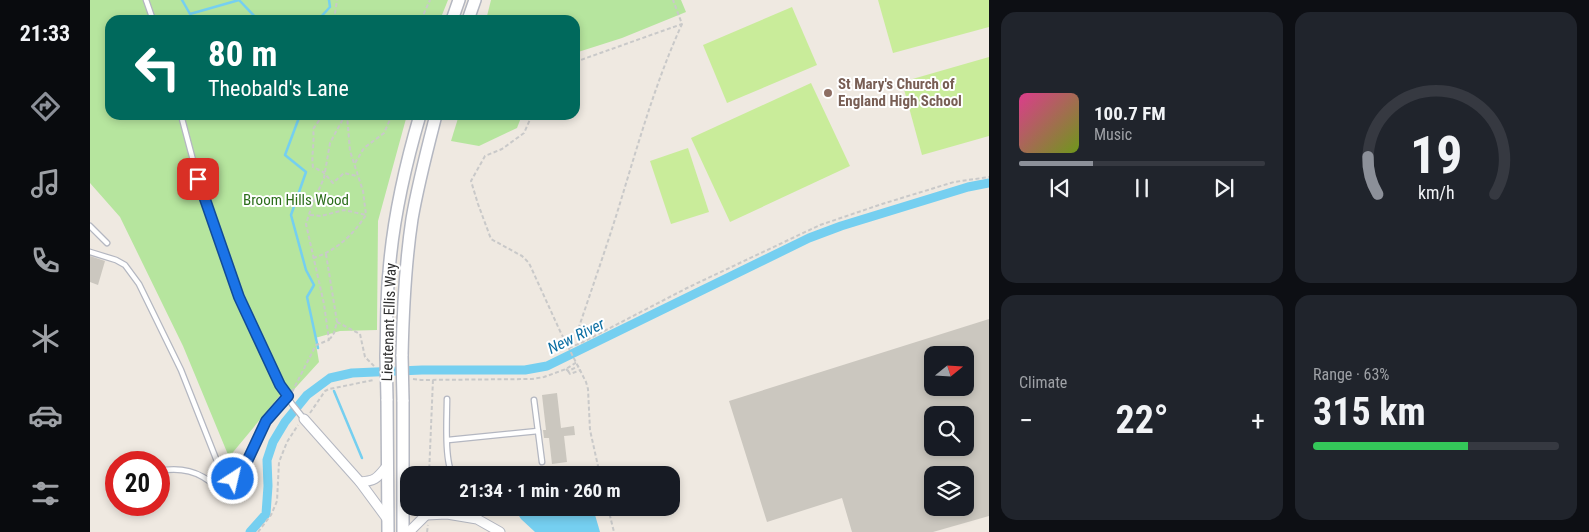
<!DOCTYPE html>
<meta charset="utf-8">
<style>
:root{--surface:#171b24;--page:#20242c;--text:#f1f3f6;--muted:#9ea1a6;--line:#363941;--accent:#8c9099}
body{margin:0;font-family:"Roboto Condensed",sans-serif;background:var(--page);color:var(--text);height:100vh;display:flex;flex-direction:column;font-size:19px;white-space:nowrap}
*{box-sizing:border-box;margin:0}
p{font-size:16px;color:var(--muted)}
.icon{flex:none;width:28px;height:28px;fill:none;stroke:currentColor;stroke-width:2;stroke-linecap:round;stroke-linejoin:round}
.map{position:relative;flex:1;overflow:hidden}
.side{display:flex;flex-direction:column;gap:12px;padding:12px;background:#0d0f14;width:600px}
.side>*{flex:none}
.hud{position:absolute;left:15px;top:15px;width:475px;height:105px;border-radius:15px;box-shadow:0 2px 8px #0003;background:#00695c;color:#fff;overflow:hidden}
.needle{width:32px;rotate:72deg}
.controls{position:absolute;left:834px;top:346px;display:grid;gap:10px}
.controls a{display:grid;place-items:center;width:50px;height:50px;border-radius:10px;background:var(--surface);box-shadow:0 2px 8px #0003;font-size:25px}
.speed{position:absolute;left:15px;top:451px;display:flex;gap:10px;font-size:25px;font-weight:700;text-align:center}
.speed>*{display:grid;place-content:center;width:65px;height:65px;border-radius:50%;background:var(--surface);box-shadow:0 2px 8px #0003;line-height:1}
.speed .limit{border:8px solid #d22;background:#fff;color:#111}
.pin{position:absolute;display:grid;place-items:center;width:42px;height:42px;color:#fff;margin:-21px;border-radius:10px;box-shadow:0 2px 8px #0006}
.me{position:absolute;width:55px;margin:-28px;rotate:35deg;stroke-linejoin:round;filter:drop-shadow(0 0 4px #0008)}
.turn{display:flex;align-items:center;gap:18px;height:105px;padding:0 20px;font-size:22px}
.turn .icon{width:65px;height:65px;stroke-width:2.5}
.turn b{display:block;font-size:35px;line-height:42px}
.big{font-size:38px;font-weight:700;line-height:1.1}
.side .tile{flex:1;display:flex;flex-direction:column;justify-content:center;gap:8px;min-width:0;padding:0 18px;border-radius:15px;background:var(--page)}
.side .dial{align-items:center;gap:0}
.dial svg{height:130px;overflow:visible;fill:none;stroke:var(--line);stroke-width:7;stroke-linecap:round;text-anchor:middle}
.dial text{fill:var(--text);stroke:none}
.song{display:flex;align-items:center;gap:15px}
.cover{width:60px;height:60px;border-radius:8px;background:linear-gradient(135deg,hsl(330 70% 55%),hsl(80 70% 35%))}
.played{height:5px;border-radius:2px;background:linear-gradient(90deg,var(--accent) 30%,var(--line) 30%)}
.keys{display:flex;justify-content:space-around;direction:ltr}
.heat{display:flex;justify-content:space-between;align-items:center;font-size:28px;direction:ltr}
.charge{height:8px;border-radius:4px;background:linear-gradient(90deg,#34c759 63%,var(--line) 0)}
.side .tiles{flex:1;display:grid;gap:12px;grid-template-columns:repeat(2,1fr)}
.trip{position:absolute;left:310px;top:466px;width:280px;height:50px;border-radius:15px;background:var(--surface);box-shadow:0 2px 8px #0003;font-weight:700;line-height:50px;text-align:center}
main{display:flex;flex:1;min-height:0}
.dock{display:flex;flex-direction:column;width:90px;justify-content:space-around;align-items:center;background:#090b0e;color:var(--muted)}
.dock .icon{width:35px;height:35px}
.dock .on{color:var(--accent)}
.dock b{font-size:22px;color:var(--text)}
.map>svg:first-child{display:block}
.green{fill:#b6e59e}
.pitch{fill:#c9ec9a}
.water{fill:#75cff0}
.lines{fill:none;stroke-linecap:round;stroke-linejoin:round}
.stream{stroke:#75cff0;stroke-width:2.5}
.canal{stroke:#75cff0;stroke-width:9}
.building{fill:#cbc7bf;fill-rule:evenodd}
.lane-casing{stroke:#b4b7c1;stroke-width:7}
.street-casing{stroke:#b4b7c1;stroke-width:11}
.secondary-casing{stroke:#b4b7c1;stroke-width:14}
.path{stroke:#c9c9c9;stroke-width:2;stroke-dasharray:4 2.5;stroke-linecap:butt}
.lane{stroke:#fff;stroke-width:4.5}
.street{stroke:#fff;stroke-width:9}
.secondary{stroke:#fff;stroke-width:11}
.secondary-bridge-casing{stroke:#b4b7c1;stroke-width:14;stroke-linecap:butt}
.secondary-bridge{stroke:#fff;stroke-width:11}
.route-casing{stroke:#114b97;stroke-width:12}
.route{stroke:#1a73e8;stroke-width:9}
.education-dot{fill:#8d6e63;stroke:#fff;stroke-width:2}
.labels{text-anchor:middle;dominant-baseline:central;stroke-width:4;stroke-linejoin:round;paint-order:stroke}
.education-label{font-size:15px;font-weight:bold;fill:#785e54;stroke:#fff;text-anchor:start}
.park-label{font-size:15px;fill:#2c6e1b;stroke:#fff}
.street-label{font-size:15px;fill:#2e2e2e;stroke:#fff}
.water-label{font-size:16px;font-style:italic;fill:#0d6fa3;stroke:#fff}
</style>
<main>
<nav class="dock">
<b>21:33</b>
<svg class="icon on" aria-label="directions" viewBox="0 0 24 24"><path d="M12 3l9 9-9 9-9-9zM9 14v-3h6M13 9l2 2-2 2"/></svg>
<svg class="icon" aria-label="music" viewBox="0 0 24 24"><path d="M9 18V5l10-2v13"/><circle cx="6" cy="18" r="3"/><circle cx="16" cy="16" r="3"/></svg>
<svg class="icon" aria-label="phone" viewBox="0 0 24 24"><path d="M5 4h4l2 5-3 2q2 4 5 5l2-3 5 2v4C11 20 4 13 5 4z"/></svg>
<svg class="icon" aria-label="climate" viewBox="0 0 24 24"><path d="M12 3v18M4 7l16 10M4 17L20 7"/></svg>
<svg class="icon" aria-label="car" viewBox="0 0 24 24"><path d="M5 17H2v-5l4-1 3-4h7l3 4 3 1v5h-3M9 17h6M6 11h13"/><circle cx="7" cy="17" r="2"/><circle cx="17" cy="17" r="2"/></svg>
<svg class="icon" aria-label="filters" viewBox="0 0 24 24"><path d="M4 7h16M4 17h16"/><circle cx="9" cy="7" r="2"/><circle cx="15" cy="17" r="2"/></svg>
</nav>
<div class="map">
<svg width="899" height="532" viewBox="0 0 899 532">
<rect width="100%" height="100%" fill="#efe9e1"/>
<g class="green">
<polygon points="0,0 358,0 350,20 20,20 20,115 317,115 288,221 287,330 250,331 225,338 229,362 198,396 192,393 139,457 93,346 30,217 0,183"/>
<polygon points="401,0 591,0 596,12 532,38 485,53 485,20 396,20"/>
<polygon points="369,115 432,115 427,128 389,146 361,141"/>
</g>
<g class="pitch">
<polygon points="788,0 899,0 899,27 803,53"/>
<polygon points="702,7 727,65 637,103 613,45"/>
<polygon points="899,57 899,136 832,155 812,82"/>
<polygon points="721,83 760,166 640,222 601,138"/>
<polygon points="598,148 619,212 581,224 560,161"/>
</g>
<polygon class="water" points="424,508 503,508 510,532 445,532 431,519"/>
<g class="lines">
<g class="stream">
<polyline points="92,0 100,14 149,0 168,20"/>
<polyline points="228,20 240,7 239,0"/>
<polyline points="210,115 195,155 216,172 201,215 216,270 224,285 217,297 228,348"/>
<polyline points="244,391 272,458"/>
</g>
<polyline class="canal" points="160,532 176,514 178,486 177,460 183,442 195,422 217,395 240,378 262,373 332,370 435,370 457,366 719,238 751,226 878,187 899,183"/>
</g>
<g class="building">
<polygon points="0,256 15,261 8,285 0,282"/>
<path d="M899 319V516L843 532H762L752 498 677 522 639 401ZM842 355H875V388H842ZM842 415H875V448H842ZM842 475H875V508H842Z"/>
<polygon points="467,393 471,428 484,426 485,435 474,436 477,462 462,464 459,438 454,438 453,430 456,430 452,395"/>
</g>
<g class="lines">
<g class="lane-casing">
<g id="lane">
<polyline points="56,0 63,20"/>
<polyline points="91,115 108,179 149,297 190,385 202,404 214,419"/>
<polyline points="0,226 17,243"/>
<path d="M0 252 26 260 35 265 49 284 91 370 134 479 131 487C124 486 120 481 113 477 99 469 85 468 69 471"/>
<path d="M357 399C357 416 354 462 363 475"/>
<polyline points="444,400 452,462"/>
<polyline points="358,440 448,431"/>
<polyline points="134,479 143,479 153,469 176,421 198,396"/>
<polyline points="385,508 385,519"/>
</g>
</g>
<g class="street-casing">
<g id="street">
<polyline points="214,419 270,482 298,520"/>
<path d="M270 482C286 481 287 478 297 466"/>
<polyline points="326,508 336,515 357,514 387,519 410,532"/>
<polyline points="319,532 336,515"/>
</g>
</g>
<g class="secondary-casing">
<g id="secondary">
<polyline points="362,20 369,0"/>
<polyline points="378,20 385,0"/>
<path d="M296 356C297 328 296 300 299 272 303 219 315 166 330 115"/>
<path d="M312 356C313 310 315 265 322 219 328 184 337 150 346 115"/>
<polyline points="297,399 298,532"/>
<polyline points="313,400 313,532"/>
</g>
</g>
<g class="path">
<polyline points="244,20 247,0"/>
<polyline points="331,20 340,0"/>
<polyline points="485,62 592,24"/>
<path d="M233 115 223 129C225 142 221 154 223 167L233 172 243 183 254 173 267 176"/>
<polyline points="442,115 434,133 412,149 395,156 381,181 388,204 401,239 432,256 439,263 470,331 496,382 498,389 500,430 510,475"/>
<polyline points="265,163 274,148 294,133 302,115"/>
<polyline points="220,215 231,216 254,210 276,215"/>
<polyline points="236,254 247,322 244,333 240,339"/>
<path d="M223 258C246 251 263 235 276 215L273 191 260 151 257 115"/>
<polyline points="247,322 270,334 275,357 284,366"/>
<path d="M496 340 489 327C503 285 518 243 531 200 549 141 566 81 592 24L583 0"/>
<polyline points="479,348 493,342 597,288 730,225 792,204 864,182 899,177"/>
<polyline points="476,369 478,371 489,366"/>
<polyline points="478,371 480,374 491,370"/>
<polyline points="323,379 331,380 442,379 454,377 476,369 487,362"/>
<polyline points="202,392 226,345 239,340 234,304 216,224 222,205 234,178 240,143 255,115"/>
<polyline points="220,413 235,391 239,389 284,380"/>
<polyline points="339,475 343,379"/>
<polyline points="518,508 524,532"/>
<polyline points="168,532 181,515 187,501 189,462 197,442 208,425"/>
<polyline points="337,532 338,525"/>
</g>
<use href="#lane" class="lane"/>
<use href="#street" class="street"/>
<use href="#secondary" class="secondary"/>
<g class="secondary-bridge-casing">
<g id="secondary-bridge">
<polyline points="296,356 297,399"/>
<polyline points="312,356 313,400"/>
</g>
</g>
<use href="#secondary-bridge" class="secondary-bridge"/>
</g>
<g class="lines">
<g class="route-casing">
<polyline id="route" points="108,179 149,297 190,385 198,396 176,421 153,470 143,479"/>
</g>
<use href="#route" class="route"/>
</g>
<circle class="education-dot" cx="738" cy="93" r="5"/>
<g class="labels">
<g class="education-label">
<text x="748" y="84">St Mary's Church of<tspan x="748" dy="17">England High School</tspan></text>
</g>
<g class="park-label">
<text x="206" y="200">Broom Hills Wood</text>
</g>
<g class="street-label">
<text transform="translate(299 322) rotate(-88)">Lieutenant Ellis Way</text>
</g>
<g class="water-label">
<text transform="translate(486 336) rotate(-26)">New River</text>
</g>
</g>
</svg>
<div class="controls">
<a><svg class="needle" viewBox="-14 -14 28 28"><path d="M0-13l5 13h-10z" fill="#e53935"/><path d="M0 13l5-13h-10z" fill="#9ea1a6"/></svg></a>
<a><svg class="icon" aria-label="search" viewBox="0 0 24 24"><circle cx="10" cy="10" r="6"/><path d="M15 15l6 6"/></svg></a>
<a><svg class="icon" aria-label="layers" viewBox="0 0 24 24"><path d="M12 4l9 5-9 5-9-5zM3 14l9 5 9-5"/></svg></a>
</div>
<div class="speed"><div class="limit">20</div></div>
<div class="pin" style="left:108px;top:179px;background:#d93025"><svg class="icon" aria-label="arrive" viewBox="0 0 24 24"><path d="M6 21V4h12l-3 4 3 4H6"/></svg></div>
<svg class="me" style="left:143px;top:479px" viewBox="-20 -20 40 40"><circle r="17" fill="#1a73e8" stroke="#fff" stroke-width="3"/><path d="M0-11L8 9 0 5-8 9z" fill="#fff"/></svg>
<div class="trip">21:34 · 1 min · 260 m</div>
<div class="hud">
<div class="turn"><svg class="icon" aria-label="left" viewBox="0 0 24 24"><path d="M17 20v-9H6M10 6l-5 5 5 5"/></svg><div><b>80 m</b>Theobald's Lane</div></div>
</div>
</div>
<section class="side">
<div class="tiles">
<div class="tile">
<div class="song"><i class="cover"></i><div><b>100.7 FM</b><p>Music</p></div></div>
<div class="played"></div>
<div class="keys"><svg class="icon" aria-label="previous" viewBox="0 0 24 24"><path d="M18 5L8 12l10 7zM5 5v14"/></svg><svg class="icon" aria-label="pause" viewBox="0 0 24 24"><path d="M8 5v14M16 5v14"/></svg><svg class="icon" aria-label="next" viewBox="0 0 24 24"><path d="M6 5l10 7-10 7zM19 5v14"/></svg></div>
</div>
<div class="tile dial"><svg viewBox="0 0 100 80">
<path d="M14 69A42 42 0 1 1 86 69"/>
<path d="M14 69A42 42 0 0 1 8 46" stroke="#8c9099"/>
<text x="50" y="56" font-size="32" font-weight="700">19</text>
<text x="50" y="72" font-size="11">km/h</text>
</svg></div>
<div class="tile"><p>Climate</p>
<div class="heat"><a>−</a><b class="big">22°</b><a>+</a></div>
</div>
<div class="tile"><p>Range · 63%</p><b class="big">315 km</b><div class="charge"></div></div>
</div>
</section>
</main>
